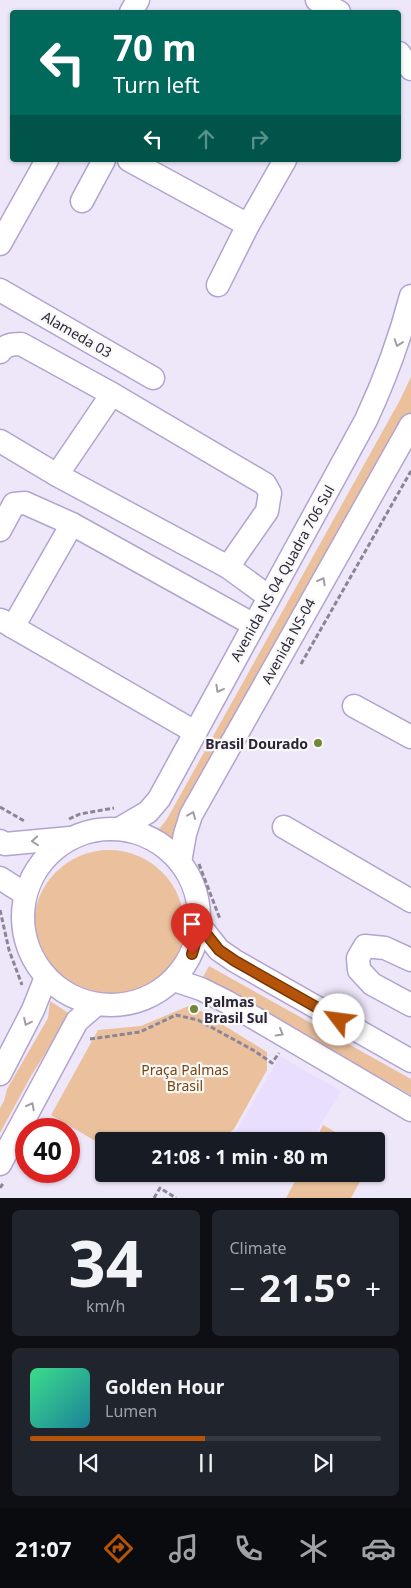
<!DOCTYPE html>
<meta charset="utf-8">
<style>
:root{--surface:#171b24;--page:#20242c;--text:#f1f3f6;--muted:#9ea1a6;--line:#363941;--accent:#b45309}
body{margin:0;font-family:"Noto Sans",sans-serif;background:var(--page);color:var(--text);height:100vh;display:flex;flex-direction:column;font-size:19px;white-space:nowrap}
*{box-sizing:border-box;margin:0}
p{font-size:16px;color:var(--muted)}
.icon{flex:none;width:28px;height:28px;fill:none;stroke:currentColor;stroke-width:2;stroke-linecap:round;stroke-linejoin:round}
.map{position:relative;height:1198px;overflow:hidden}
.panel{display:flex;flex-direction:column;gap:12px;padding:12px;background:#0d0f14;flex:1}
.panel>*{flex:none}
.guide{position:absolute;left:10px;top:10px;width:391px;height:152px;border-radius:5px;box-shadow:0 1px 4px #0004;background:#00695c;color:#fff;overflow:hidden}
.speed{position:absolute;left:15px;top:1118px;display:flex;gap:10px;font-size:25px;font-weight:700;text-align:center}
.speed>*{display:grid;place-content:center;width:65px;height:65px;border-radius:50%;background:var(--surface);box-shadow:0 1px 4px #0004;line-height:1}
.speed .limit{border:8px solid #d22;background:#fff;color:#111}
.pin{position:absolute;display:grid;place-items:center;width:42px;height:42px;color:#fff;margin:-51px -21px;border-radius:50% 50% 50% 0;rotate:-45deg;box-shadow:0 0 5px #0007}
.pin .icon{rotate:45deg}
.me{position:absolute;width:55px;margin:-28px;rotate:300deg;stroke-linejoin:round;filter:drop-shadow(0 0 4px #0008)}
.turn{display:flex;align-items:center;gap:18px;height:105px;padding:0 20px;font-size:22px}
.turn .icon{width:65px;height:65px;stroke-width:2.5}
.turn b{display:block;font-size:35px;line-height:42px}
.lanes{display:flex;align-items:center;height:48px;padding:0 20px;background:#0003;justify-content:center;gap:25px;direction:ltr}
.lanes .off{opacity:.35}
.big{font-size:38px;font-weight:700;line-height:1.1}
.panel .tile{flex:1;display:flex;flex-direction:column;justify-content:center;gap:8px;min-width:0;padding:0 18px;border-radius:8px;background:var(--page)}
.panel .dial{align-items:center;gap:0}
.dial b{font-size:65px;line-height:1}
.song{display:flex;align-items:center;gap:15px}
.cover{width:60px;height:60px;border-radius:8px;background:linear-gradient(135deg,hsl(150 70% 55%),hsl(190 70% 35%))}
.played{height:5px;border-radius:2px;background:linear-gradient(90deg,var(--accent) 50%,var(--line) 50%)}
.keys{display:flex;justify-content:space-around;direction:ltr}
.heat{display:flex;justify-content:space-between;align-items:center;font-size:28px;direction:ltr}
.panel .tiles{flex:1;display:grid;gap:12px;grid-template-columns:1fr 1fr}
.tile:last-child{grid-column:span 2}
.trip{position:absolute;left:95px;top:1132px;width:290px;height:50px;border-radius:5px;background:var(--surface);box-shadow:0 1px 4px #0004;font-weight:700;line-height:50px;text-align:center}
.menu{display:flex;height:80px;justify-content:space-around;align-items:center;background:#090b0e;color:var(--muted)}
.menu .icon{width:35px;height:35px}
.menu .current{color:var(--accent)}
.menu b{font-size:22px;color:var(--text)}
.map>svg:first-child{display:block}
.built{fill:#e9defe}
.green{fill:#ebc19d}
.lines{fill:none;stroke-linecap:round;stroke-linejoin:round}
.minor-casing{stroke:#b3a3cf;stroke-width:25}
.path{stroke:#8c8598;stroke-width:3;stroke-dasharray:5 2.5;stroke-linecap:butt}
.minor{stroke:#fff;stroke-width:22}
.oneway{stroke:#a09da5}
.route-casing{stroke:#753606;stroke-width:12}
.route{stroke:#b45309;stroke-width:9}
.poi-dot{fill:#738637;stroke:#f8f8f8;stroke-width:2}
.labels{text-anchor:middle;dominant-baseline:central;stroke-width:4.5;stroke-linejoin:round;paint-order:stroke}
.street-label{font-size:14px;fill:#2c2537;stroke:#f8f8f8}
.poi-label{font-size:14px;font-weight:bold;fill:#2c2537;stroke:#f8f8f8;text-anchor:end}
.park-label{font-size:14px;fill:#79460f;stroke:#f8f8f8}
</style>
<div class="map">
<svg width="411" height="1198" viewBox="0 0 411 1198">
<rect width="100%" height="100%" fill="#eee7fa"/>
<polygon class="built" points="280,1056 341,1091 311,1141 241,1141 233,1137"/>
<g class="green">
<polygon points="411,377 411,417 174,845 155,834 167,819 400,400"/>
<circle cx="109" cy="925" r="75"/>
<polygon points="209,966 411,1079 411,1095 202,979"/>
<polygon points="50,1001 70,1014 31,1076 0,1133 0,1108 4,1101 7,1089 48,1018"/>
<polygon points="191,1005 267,1052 267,1070 234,1129 220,1141 104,1141 104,1146 51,1115 98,1030 141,1026"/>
<polygon points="323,1125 351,1141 315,1141"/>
<polygon points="299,1174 364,1174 351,1198 286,1198"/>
</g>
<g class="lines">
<g class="minor-casing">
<g id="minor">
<polyline points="317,0 339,12"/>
<polyline points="131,12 138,0"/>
<polyline points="399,53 411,69"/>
<polyline points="129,160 248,225"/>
<polyline points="82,201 104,160"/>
<polyline points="0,244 47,160"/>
<polyline points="218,285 248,225 285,160"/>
<polyline points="0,290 153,378"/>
<path d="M0 352C5 345 12 344 21 344L112 394 265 484 270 493 267 511 228 567"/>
<polyline points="0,441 57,475 228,567 269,597"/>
<polyline points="57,475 112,394"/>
<polyline points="0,530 14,504 25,503 72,524"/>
<polyline points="1,620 195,732"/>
<polyline points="13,627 72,524 254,625"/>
<polyline points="354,706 411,737"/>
<polyline points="284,827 411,901"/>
<circle cx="111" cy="917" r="88"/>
<path d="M119 829 148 812 159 799 366 420C386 377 399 342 411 296"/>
<polyline points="0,841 5,844 70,838"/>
<polyline points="180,862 185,834 191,815 411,425"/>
<polyline points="0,878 25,894"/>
<polyline points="200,926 219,950 235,961 411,1061"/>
<polyline points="411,960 385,948 365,946 358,958 359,970 372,984 411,1005"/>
<polyline points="174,980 201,989 227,1002 411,1110"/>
<polyline points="0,1074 33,1010 46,977"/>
<polyline points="0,1164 77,1021 97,1004"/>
</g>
</g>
<g class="path">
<polyline points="301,664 411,471"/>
<polyline points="0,807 26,822"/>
<polyline points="69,819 80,814 114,808"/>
<polyline points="199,864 220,919"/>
<polyline points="0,910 9,950 22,985"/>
<polyline points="90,1039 140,1032 176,1015 198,1020 253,1050 272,1063 279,1053"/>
<polyline points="0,1188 4,1182"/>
<polyline points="154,1198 160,1188 176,1198"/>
</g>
<use href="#minor" class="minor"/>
</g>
<defs><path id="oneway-chevron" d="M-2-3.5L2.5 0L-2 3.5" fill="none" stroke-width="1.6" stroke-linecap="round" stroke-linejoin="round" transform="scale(1.25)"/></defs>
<g class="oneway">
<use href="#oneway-chevron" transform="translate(398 343) rotate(109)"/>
<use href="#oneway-chevron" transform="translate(322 581) rotate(-61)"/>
<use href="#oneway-chevron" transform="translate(219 689) rotate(119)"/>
<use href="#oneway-chevron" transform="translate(192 815) rotate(-67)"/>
<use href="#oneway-chevron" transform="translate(35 841) rotate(175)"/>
<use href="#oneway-chevron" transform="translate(27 1022) rotate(116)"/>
<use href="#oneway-chevron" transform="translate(280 1033) rotate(30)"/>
<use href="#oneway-chevron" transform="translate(31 1106) rotate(-62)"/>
</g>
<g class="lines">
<g class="route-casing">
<polyline id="route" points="192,954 200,926 219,950 235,961 339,1020"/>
</g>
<use href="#route" class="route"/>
</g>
<g class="poi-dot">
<circle cx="318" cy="743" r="5"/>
<circle cx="194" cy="1009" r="5"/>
</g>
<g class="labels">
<g class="street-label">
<text transform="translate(77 334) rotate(30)">Alameda 03</text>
<text transform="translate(282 573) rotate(-61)">Avenida NS 04 Quadra 706 Sul</text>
<text transform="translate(288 641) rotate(-61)">Avenida NS-04</text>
</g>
<g class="poi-label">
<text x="308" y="743">Brasil Dourado</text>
<text x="204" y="1001" text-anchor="start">Palmas<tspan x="204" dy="16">Brasil Sul</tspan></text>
</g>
<g class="park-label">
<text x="185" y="1069">Praça Palmas<tspan x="185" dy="16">Brasil</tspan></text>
</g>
</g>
</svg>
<div class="speed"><div class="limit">40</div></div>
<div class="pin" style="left:192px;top:954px;background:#d93025"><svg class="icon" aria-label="arrive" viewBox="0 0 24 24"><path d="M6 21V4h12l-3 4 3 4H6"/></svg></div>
<svg class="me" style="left:339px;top:1020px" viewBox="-20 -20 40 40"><circle r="19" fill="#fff"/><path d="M0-13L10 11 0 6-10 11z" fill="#b45309"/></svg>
<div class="trip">21:08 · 1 min · 80 m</div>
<div class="guide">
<div class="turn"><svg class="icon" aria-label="left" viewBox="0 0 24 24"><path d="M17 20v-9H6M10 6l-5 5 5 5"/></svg><div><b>70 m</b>Turn left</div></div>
<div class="lanes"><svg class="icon" aria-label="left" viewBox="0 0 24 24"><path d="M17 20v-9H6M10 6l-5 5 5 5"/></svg><svg class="icon off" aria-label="ahead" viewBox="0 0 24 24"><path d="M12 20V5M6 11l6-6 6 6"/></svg><svg class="icon off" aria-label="right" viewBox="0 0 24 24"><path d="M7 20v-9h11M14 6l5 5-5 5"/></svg></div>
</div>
</div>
<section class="panel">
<div class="tiles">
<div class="tile dial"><b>34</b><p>km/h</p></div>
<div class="tile"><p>Climate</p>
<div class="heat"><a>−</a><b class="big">21.5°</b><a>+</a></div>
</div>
<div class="tile">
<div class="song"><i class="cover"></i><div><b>Golden Hour</b><p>Lumen</p></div></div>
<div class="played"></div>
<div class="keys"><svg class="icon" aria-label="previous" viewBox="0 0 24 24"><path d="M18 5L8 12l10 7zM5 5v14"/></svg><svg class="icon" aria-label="pause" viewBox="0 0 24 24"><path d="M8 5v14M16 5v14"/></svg><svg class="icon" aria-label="next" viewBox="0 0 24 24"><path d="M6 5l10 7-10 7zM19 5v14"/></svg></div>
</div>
</div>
</section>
<nav class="menu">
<b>21:07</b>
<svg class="icon current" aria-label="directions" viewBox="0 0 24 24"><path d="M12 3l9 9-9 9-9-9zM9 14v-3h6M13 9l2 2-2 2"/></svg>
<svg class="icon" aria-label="music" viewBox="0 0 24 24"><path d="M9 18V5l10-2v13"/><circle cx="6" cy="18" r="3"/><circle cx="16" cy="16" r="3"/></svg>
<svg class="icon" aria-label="phone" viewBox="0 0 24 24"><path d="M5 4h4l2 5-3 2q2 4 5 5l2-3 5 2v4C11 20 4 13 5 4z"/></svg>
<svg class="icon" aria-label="climate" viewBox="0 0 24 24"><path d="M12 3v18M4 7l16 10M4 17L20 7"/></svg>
<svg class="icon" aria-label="car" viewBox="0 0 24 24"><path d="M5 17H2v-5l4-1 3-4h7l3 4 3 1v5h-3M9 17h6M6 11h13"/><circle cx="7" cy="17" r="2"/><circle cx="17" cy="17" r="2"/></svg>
</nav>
